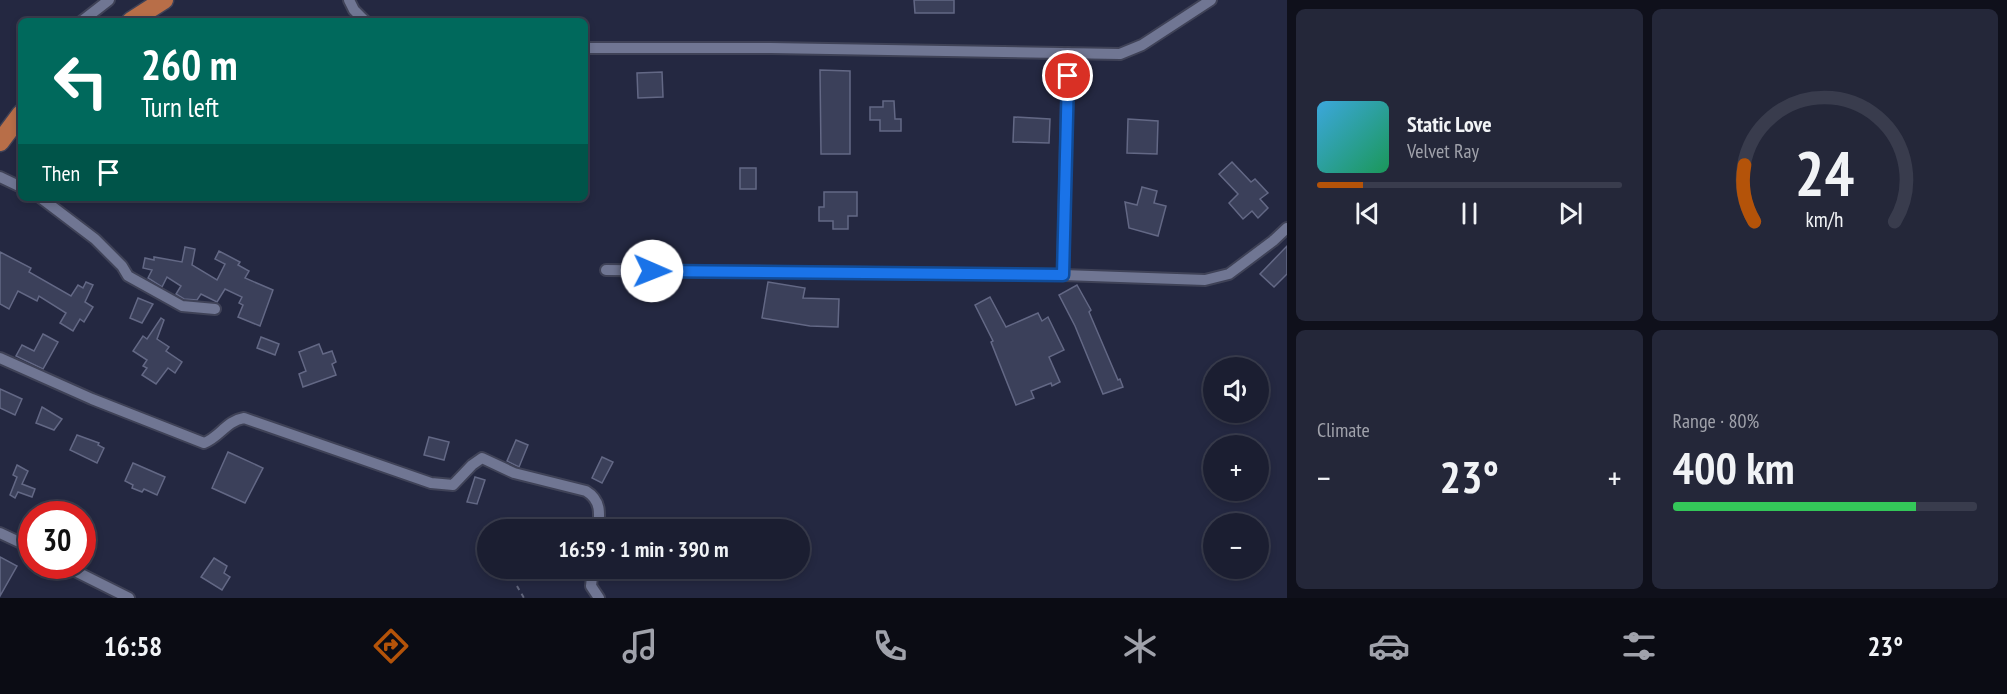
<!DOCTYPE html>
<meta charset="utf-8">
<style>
:root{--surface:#1b1e31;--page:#242739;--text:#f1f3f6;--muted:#a0a2ab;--line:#393c4d;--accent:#b45309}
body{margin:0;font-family:"PT Sans Narrow",sans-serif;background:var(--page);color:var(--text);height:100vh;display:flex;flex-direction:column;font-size:22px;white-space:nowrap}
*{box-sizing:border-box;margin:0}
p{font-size:20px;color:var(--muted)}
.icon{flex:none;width:33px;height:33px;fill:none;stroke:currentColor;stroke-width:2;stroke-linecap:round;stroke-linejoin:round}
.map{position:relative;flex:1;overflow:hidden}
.panel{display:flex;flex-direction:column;gap:9px;padding:9px;background:#0f101b;width:720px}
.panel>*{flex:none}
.guide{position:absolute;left:18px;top:18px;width:570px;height:183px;border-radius:9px;box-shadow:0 3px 9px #0003,0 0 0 2px var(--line);background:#00695c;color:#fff;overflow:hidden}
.tools{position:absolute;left:1203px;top:357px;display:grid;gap:12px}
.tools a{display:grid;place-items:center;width:66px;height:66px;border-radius:50%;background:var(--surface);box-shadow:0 3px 9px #0003,0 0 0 2px var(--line);font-size:30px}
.speed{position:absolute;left:18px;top:501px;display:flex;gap:12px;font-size:30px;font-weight:700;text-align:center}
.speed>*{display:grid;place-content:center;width:78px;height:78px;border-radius:50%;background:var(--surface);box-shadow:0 3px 9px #0003,0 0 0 2px var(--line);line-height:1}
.speed .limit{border:9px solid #d22;background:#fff;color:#111}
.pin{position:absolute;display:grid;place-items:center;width:51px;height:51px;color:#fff;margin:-26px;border:3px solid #fff;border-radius:50%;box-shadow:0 2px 6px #0007}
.me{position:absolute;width:66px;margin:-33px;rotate:91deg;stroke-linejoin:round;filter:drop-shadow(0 0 4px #0008)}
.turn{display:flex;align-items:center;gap:21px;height:126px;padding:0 24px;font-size:27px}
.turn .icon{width:78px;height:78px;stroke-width:2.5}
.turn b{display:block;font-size:42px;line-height:51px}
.then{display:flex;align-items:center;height:57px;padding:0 24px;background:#0003;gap:12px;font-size:22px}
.big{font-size:45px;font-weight:800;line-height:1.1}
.panel .tile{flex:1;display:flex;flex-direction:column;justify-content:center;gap:9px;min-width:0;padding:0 21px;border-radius:9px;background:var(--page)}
.panel .dial{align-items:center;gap:0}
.dial svg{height:156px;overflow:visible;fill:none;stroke:var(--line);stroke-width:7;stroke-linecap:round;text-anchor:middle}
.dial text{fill:var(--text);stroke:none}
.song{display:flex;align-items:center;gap:18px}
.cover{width:72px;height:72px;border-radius:9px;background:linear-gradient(135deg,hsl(200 70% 55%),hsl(150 70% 35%))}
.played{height:6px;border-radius:3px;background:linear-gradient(90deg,var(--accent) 15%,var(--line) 15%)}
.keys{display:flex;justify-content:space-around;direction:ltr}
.heat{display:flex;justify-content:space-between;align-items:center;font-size:33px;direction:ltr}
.charge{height:9px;border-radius:4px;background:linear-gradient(90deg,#34c759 80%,var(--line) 0)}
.panel .tiles{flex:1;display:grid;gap:9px;grid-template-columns:repeat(2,1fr)}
.trip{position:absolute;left:477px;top:519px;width:333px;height:60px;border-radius:30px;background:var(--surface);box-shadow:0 3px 9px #0003,0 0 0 2px var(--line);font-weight:800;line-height:60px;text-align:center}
.dock{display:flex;height:96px;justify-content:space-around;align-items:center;background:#0b0c14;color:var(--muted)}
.dock .icon{width:42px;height:42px}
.dock .selected{color:var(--accent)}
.dock b{font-size:27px;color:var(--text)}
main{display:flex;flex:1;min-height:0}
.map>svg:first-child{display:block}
.building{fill:#3b405a;stroke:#636885;stroke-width:1.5}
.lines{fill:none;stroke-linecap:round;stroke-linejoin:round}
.minor-casing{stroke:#3f4257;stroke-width:14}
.trunk-casing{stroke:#3f4257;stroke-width:21}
.path{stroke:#61657b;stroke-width:2;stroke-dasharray:4.5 4.5;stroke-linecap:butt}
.minor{stroke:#707693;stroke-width:10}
.trunk{stroke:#b86e48;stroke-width:18}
.route-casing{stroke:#114b97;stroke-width:15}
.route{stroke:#1a73e8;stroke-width:10}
</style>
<main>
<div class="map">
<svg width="1287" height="598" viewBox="0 0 1287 598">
<rect width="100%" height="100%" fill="#242841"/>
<g class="building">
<polygon points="914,0 954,0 954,13 915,13"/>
<polygon points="820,70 850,71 850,154 821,154"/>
<polygon points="662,72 663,97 638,98 637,73"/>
<polygon points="883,101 894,101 895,119 901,119 901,131 880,131 880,120 870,120 870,107 883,107"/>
<polygon points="1014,117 1050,119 1049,143 1013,142"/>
<polygon points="1128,119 1158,121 1157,154 1127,153"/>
<polygon points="1232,162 1251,182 1255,179 1268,193 1260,199 1268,208 1258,218 1252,211 1243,219 1229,203 1238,194 1219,174"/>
<rect x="740" y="168" width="16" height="21"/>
<polygon points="1142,187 1157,191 1154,203 1166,206 1158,236 1129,228 1125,202 1137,205"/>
<polygon points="824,192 857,192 857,216 848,216 848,229 833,229 833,221 819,221 819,207 824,207"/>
<polygon points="1287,246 1287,274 1274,287 1260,274"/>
<polygon points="185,247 195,249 192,265 217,280 225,264 215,259 219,251 240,262 238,265 249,271 245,278 273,290 260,326 238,317 243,305 239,303 242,297 225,289 217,302 201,294 197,300 184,299 176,294 181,286 167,277 162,287 148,278 152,270 143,268 145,258 154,260 154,257 182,262"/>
<polygon points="0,252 31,268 29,272 71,296 78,285 83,288 86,282 93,285 85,302 93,307 84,322 80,319 73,331 60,323 66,313 39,296 37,301 18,291 9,309 0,304"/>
<polygon points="768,282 805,288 803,298 839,299 838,327 810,326 762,318"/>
<polygon points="1077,285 1091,310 1089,312 1118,380 1120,379 1123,387 1103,394 1075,326 1059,295"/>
<polygon points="990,297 1006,327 1038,313 1042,321 1048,317 1064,350 1049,357 1060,382 1052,386 1051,383 1031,391 1034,398 1016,405 991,342 993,341 975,305"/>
<polygon points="138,298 153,304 142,323 130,318"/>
<polygon points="161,318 164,320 157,339 169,347 166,351 182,362 175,373 168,368 156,384 142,375 147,368 143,366 147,360 133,351 143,336 147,339"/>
<polygon points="43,334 58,342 43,369 16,356 22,345 34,351"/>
<polygon points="261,337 279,344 275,355 257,348"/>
<polygon points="319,344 323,354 332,351 336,362 332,364 336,375 303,387 299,374 306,371 299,352"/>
<polygon points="0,389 22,399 15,415 0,408"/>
<polygon points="42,407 62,419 54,430 36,423"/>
<polygon points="77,435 99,443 98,445 104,448 97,463 70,450"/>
<polygon points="429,437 449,442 444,460 424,455"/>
<polygon points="516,440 528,445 519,467 507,461"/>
<polygon points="228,452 263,468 245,503 212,488"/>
<polygon points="602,457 613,462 602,483 592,478"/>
<polygon points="133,463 165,477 157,495 144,489 142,492 132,488 133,485 125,481"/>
<polygon points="17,465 28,471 22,484 35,489 32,497 18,492 15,498 10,495 17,477 13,475"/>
<polygon points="475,477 485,480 477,504 467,502"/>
<polygon points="0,557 17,566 0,596"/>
<polygon points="214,558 227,566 224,573 230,577 222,590 201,577"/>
</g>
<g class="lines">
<g class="minor-casing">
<g id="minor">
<polyline points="349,0 354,10 365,21"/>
<polyline points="82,21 109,0"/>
<polyline points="585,48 771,48 1120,54 1142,45 1211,0"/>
<polyline points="0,177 21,187"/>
<polyline points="41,198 95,239 122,266 128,276 182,306 215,309"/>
<polyline points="606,270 1063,275 1205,280 1229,274 1273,241 1287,228"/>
<polyline points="1063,275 1068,53"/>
<path d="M0 358 92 399 204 443C220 437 226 421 244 418L431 483 453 485 472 465 482 458 514 473 586 491C601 500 600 513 598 530"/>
<polyline points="0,533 32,548"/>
<polyline points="65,566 129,598"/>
<polyline points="593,568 591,586 599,598"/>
</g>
</g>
<g class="trunk-casing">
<g id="trunk">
<polyline points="131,21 164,0"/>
<polyline points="0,142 21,114"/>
</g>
</g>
<polyline class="path" points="517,586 524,598"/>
<use href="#minor" class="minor"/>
<use href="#trunk" class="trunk"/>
</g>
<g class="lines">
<g class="route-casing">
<polyline id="route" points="652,271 1063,275 1068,76"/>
</g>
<use href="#route" class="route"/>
</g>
</svg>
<div class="tools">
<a><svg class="icon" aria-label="sound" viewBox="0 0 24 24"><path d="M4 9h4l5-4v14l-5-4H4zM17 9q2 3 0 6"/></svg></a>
<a>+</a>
<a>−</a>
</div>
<div class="speed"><div class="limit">30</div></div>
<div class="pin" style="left:1068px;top:76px;background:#d93025"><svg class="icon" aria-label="arrive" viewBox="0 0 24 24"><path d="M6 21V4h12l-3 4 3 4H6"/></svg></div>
<svg class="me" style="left:652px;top:271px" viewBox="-20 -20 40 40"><circle r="19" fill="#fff"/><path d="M0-13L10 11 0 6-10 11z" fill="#1a73e8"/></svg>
<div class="trip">16:59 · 1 min · 390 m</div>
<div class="guide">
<div class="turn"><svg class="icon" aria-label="left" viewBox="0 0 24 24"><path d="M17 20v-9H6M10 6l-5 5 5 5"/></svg><div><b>260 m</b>Turn left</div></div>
<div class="then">Then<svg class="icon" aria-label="arrive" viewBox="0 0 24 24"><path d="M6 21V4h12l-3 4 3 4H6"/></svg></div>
</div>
</div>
<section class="panel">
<div class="tiles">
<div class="tile">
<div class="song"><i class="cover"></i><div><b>Static Love</b><p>Velvet Ray</p></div></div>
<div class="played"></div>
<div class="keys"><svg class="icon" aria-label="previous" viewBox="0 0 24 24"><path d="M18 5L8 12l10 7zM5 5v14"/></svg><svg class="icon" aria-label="pause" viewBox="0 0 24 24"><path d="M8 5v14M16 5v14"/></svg><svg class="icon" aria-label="next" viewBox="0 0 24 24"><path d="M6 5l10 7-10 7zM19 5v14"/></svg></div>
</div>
<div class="tile dial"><svg viewBox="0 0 100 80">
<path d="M14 69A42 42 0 1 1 86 69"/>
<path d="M14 69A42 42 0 0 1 9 40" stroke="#b45309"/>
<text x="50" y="56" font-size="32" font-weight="700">24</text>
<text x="50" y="72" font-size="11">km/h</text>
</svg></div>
<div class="tile"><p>Climate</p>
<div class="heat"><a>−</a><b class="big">23°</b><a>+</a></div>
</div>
<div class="tile"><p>Range · 80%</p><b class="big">400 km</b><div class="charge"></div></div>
</div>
</section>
</main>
<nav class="dock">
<b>16:58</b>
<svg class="icon selected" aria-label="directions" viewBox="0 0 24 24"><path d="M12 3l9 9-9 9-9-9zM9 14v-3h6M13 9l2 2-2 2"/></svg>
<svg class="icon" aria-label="music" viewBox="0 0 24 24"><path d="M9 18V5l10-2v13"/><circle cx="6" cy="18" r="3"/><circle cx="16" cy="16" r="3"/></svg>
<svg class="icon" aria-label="phone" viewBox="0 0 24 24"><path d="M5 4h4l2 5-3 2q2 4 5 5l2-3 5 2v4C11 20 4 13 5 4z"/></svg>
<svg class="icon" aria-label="climate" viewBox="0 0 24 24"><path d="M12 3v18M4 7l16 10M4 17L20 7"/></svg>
<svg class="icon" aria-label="car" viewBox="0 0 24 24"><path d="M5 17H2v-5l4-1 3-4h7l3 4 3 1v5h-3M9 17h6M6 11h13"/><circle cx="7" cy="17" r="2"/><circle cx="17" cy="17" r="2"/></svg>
<svg class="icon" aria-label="filters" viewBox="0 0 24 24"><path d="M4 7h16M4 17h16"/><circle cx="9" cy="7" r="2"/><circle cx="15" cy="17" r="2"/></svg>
<b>23°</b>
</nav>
